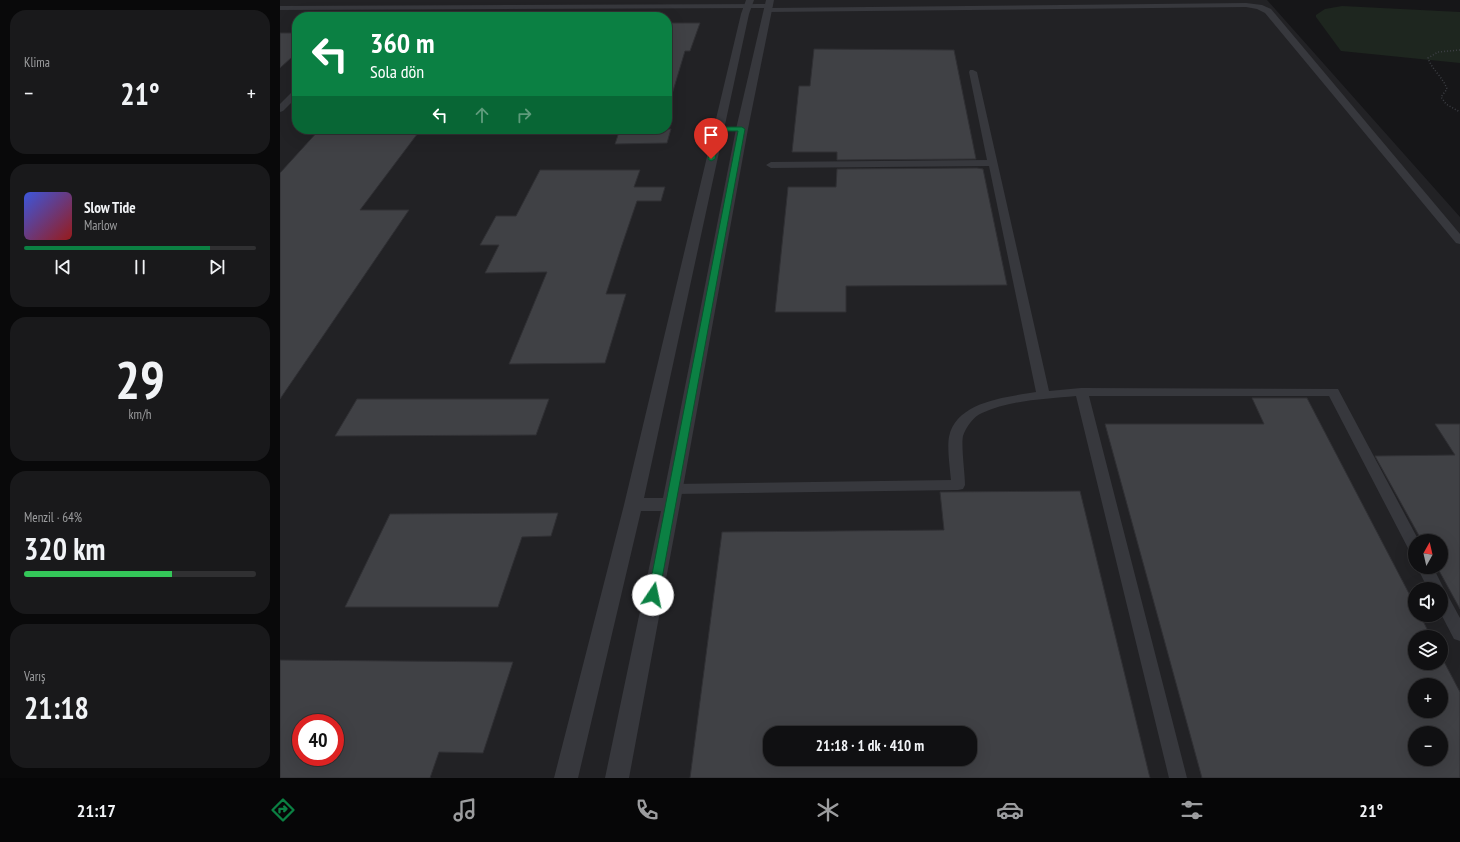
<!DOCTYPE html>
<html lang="tr">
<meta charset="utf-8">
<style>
:root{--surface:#101012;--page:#19191b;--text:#f1f3f6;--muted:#9c9d9f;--line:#303032;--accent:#0b8043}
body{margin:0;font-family:"PT Sans Narrow",sans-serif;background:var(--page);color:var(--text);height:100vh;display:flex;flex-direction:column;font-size:15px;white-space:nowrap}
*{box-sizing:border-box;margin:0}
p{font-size:13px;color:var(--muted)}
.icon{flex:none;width:22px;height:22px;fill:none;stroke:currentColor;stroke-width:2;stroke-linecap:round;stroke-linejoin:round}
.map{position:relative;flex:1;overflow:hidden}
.drawer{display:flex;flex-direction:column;gap:10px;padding:10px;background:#09090a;width:280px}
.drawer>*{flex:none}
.top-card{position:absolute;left:12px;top:12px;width:380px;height:122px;border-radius:16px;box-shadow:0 4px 16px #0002,0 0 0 1px var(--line);background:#0b8043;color:#fff;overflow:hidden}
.needle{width:26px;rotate:8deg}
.controls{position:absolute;left:1128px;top:534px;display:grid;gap:8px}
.controls a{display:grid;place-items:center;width:40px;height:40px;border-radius:50%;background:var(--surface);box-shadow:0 4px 16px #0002,0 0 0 1px var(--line);font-size:20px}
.speed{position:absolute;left:12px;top:714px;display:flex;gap:8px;font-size:20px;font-weight:700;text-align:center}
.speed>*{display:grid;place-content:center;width:52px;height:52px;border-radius:50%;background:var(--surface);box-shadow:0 4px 16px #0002,0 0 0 1px var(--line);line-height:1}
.speed .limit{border:6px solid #d22;background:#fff;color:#111}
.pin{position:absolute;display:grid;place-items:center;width:34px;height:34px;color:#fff;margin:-41px -17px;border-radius:50% 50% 50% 0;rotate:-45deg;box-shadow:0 0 4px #0007}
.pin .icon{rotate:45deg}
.me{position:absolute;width:44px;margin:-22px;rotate:11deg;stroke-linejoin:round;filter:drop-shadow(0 0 3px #0008)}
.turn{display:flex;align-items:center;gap:14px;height:84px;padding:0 12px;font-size:18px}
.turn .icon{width:52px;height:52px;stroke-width:2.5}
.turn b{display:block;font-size:28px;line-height:34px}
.lanes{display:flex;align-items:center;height:38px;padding:0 12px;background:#0003;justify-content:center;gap:20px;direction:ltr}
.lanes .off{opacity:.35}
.big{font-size:30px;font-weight:800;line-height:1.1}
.drawer .tile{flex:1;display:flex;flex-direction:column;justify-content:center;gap:6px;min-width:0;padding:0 14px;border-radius:16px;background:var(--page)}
.drawer .dial{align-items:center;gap:0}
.dial b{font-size:52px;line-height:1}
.song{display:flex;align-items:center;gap:12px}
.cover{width:48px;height:48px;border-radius:6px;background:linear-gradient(135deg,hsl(230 70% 55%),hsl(0 70% 35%))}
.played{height:4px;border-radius:2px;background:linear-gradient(90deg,var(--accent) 80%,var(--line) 80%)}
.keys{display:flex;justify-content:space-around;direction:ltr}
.heat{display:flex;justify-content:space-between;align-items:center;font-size:22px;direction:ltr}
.charge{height:6px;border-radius:3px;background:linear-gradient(90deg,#34c759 64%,var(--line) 0)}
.trip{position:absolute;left:483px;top:726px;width:214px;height:40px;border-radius:16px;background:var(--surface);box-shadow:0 4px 16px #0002,0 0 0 1px var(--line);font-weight:800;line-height:40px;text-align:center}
.tab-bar{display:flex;height:64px;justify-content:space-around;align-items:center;background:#060607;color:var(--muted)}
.tab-bar .icon{width:28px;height:28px}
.tab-bar .on{color:var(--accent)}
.tab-bar b{font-size:18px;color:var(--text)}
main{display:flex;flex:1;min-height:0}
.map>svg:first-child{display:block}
.built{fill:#222225;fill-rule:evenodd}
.green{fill:#1e261f}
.building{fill:#404145;stroke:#303034;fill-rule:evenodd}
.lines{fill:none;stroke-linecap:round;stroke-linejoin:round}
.path{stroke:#3d3f44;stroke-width:1.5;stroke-dasharray:1 2;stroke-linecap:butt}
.minor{fill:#37383d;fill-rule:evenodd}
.tertiary{fill:#37383d;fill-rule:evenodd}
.route{fill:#0b8043;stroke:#07532c}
</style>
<main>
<section class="drawer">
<div class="tile"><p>Klima</p>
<div class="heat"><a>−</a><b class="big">21°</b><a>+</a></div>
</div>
<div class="tile">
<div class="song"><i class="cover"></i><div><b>Slow Tide</b><p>Marlow</p></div></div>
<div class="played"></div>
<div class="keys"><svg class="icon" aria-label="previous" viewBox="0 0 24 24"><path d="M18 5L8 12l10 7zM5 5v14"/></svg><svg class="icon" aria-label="pause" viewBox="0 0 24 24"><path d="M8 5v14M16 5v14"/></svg><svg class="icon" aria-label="next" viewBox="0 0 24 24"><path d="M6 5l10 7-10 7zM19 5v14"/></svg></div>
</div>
<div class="tile dial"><b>29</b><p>km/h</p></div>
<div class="tile"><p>Menzil · 64%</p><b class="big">320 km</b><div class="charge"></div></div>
<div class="tile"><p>Varış</p><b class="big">21:18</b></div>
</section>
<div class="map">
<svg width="1180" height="778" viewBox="0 0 1180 778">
<rect width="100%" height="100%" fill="#161618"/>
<path class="built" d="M0 0H987L1180 217V778H0ZM17 17H387V129H17ZM1135 541H1161V567H1135ZM1135 589H1161V615H1135ZM1135 637H1161V663H1135ZM1135 685H1161V711H1135ZM21 723H55V757H21ZM490 733H690V759H490ZM1135 733H1161V759H1135Z"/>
<polygon class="green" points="1062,6 1180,12 1180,63 1061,51 1036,17 1036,15 1045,9"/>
<g class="building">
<polygon points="387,23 420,23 410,51 405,51 390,101 387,100"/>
<polygon points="0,33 17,33 17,58 11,58 0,68"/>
<polygon points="534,49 674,50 696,159 557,160 557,152 512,152 519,86 530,86"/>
<polygon points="40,129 141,129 80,210 129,210 0,399 0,173"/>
<polygon points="340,129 391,129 387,143 335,144"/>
<polygon points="697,168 703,169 727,285 566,286 566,312 495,312 508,187 556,187 557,169"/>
<polygon points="260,170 360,170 354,187 385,187 381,201 357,201 342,245 326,294 346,294 325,363 229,364 267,272 205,273 219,245 200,245 216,216 236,216"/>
<path d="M972 398H1027L1135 605V615H1140L1151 637H1135V663H1161V656L1180 692V778H922L825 424H984ZM1135 685H1161V711H1135ZM1135 733H1161V759H1135Z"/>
<polygon points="77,399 269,399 256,435 55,436"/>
<polygon points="1155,424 1180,424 1180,609 1157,567 1161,567 1161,541 1142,541 1095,456 1175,455"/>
<path d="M800 491 870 778H410L442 532 664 530 660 492ZM490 733H690V759H490Z"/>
<polygon points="278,513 271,536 242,537 218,607 65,607 110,514"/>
<path d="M0 660 233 662 203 753 159 752 150 778H0ZM21 723H55V757H21Z"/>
</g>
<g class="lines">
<path class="path" d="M1180 50 1158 52 1148 58C1152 70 1163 77 1167 89L1161 97 1166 104 1180 112"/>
<g class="minor">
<polygon points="966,3 982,5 991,9 1180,234 1180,244 1176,243 985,13 977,9 966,7 488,12 484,10 487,8 0,10 0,6 489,4 493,6 490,8"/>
<path d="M690 70H693L697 72 769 391 801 388 1058 389 1139 541H1135V554L1130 552 1049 396H809L907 778H889L796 396C765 399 730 400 702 413 694 416 686 427 683 436 681 446 685 474 685 485L683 489 678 490 394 494 389 493 387 489 389 485 394 484 671 480C670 469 667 448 669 437 676 401 727 397 756 392L709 166 491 168 486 165 491 162 707 160 689 72Z"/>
<polygon points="17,89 17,97 3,111 0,112 0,104 14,90"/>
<polygon points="1137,567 1153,567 1164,589 1162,592 1167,594 1180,618 1180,641 1174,639 1161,614 1161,589 1148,589"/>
</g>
<polygon class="tertiary" points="466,0 474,0 469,14 364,498 383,498 456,129 486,0 494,0 468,129 400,504 349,778 325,778 381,511 361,511 298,778 274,778 344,505 461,14"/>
</g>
<polygon class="route" points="438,127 462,127 465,129 379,595 377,598 373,599 369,598 368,595 458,131 441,131 435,159 431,161 428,159 435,129"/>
</svg>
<div class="controls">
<a><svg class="needle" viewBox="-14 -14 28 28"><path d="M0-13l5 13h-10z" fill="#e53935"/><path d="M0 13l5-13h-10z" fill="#9c9d9f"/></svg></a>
<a><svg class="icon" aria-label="sound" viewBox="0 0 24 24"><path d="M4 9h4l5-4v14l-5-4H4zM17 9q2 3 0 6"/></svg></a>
<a><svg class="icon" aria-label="layers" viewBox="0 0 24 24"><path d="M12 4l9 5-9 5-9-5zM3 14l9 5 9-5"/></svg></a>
<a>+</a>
<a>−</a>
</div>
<div class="speed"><div class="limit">40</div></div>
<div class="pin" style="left:431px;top:159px;background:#d93025"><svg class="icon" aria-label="arrive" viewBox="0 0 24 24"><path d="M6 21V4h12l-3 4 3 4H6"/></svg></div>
<svg class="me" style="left:373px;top:595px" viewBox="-20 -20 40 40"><circle r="19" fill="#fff"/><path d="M0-13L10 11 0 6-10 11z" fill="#0b8043"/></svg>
<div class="trip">21:18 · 1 dk · 410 m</div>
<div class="top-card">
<div class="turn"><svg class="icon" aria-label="left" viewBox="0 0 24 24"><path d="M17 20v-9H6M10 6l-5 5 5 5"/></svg><div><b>360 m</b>Sola dön</div></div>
<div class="lanes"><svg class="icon" aria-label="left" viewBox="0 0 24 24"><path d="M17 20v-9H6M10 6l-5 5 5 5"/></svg><svg class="icon off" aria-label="ahead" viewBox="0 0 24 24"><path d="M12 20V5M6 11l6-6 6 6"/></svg><svg class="icon off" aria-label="right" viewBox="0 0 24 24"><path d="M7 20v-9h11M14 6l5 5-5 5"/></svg></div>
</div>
</div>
</main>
<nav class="tab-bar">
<b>21:17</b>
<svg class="icon on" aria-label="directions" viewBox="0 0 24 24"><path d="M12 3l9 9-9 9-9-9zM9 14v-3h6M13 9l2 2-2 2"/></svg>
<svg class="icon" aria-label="music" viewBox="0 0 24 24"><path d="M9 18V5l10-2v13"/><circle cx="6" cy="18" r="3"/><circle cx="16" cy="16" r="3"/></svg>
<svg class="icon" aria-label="phone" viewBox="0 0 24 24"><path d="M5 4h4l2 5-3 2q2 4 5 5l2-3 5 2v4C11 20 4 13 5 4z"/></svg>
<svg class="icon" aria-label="climate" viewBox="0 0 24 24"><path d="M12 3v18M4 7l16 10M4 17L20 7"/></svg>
<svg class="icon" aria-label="car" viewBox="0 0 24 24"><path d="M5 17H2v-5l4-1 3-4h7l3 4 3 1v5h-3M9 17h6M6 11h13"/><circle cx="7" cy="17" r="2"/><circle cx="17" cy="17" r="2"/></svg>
<svg class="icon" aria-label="filters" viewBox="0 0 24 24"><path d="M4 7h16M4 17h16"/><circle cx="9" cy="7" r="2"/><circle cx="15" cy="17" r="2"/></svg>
<b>21°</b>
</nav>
